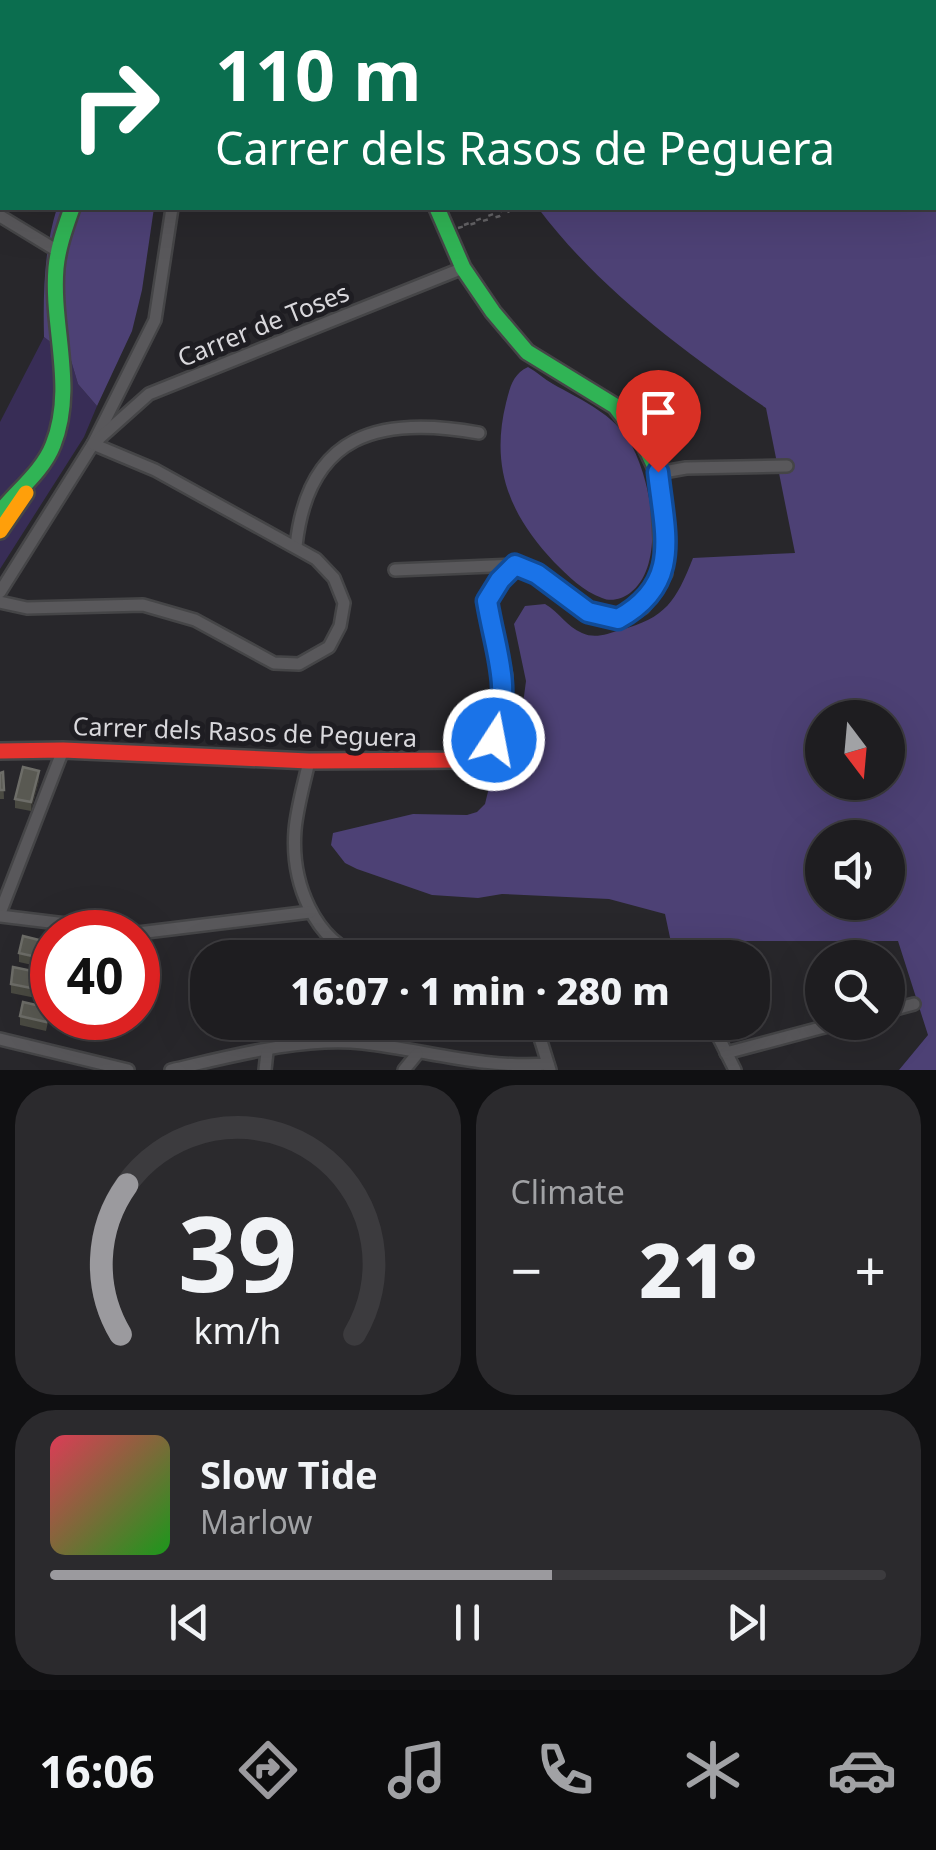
<!DOCTYPE html>
<meta charset="utf-8">
<style>
:root{--surface:#1e1d20;--page:#2b2a2d;--text:#f1f3f6;--muted:#a1a2a5;--line:#3c3b3e;--accent:#9b9a9e}
body{margin:0;font-family:"Noto Sans",sans-serif;background:var(--page);color:var(--text);height:100vh;display:flex;flex-direction:column;font-size:38px;white-space:nowrap}
*{box-sizing:border-box;margin:0}
p{font-size:32px;color:var(--muted)}
.icon{flex:none;width:55px;height:55px;fill:none;stroke:currentColor;stroke-width:2;stroke-linecap:round;stroke-linejoin:round}
.map{position:relative;height:1070px;overflow:hidden}
.details{display:flex;flex-direction:column;gap:15px;padding:15px;background:#101012;flex:1}
.details>*{flex:none}
.banner{position:absolute;left:0px;top:0px;width:938px;height:210px;box-shadow:0 10px 40px #0002,0 0 0 2px var(--line);background:#0b6e4f;color:#fff;overflow:hidden}
.needle{width:65px;rotate:164deg}
.tools{position:absolute;left:805px;top:700px;display:grid;gap:20px}
.tools a{display:grid;place-items:center;width:100px;height:100px;border-radius:50%;background:var(--surface);box-shadow:0 10px 40px #0002,0 0 0 2px var(--line);font-size:50px}
.speed{position:absolute;left:30px;top:910px;display:flex;gap:20px;font-size:50px;font-weight:700;text-align:center}
.speed>*{display:grid;place-content:center;width:130px;height:130px;border-radius:50%;background:var(--surface);box-shadow:0 10px 40px #0002,0 0 0 2px var(--line);line-height:1}
.speed .limit{border:15px solid #d22;background:#fff;color:#111}
.pin{position:absolute;display:grid;place-items:center;width:85px;height:85px;color:#fff;margin:-102px -42px;border-radius:50% 50% 50% 0;rotate:-45deg;box-shadow:0 0 10px #0007}
.pin .icon{rotate:45deg}
.me{position:absolute;width:110px;margin:-55px;rotate:11deg;stroke-linejoin:round;filter:drop-shadow(0 0 8px #0008)}
.turn{display:flex;align-items:center;gap:35px;height:210px;padding:0 50px;font-size:45px}
.turn .icon{width:130px;height:130px;stroke-width:2.5}
.turn b{display:block;font-size:70px;line-height:85px}
.big{font-size:75px;font-weight:800;line-height:1.1}
.details .card{flex:1;display:flex;flex-direction:column;justify-content:center;gap:15px;min-width:0;padding:0 35px;border-radius:40px;background:var(--page)}
.details .dial{align-items:center;gap:0}
.dial svg{height:260px;overflow:visible;fill:none;stroke:var(--line);stroke-width:7;stroke-linecap:round;text-anchor:middle}
.dial text{fill:var(--text);stroke:none}
.song{display:flex;align-items:center;gap:30px}
.cover{width:120px;height:120px;border-radius:15px;background:linear-gradient(135deg,hsl(350 70% 55%),hsl(120 70% 35%))}
.played{height:10px;border-radius:5px;background:linear-gradient(90deg,var(--accent) 60%,var(--line) 60%)}
.keys{display:flex;justify-content:space-around;direction:ltr}
.heat{display:flex;justify-content:space-between;align-items:center;font-size:55px;direction:ltr}
.details .tiles{flex:1;display:grid;gap:15px;grid-template-columns:1fr 1fr}
.card:last-child{grid-column:span 2}
.trip{position:absolute;left:190px;top:940px;width:580px;height:100px;border-radius:40px;background:var(--surface);box-shadow:0 10px 40px #0002,0 0 0 2px var(--line);font-weight:800;line-height:100px;text-align:center}
.menu{display:flex;height:160px;justify-content:space-around;align-items:center;background:#0c0c0d;color:var(--muted)}
.menu .icon{width:70px;height:70px}
.menu .current{color:var(--accent)}
.menu b{font-size:45px;color:var(--text)}
.map>svg:first-child{display:block}
.green{fill:#382d56}
.forest{fill:#4d4175;fill-rule:evenodd}
.lines{fill:none;stroke-linecap:round;stroke-linejoin:round}
.street-casing{stroke:#454547;stroke-width:16}
.fast-casing{stroke:#454547;stroke-width:20}
.slow-casing{stroke:#454547;stroke-width:20}
.jam-casing{stroke:#454547;stroke-width:20}
.path{stroke:#646366;stroke-width:2.5;stroke-dasharray:5 8;stroke-linecap:butt}
.street{stroke:#59585b;stroke-width:11}
.fast{stroke:#30b455;stroke-width:15}
.slow{stroke:#ff9f0a;stroke-width:15}
.jam{stroke:#e5322d;stroke-width:15}
.wall{fill:#4a4a42}
.shaded-wall{fill:#363532}
.building{fill:#595952;stroke:#6d6d68;stroke-width:2.5}
.route-casing{stroke:#114b97;stroke-width:25}
.route{stroke:#1a73e8;stroke-width:18}
.labels{text-anchor:middle;dominant-baseline:central;stroke-width:10;stroke-linejoin:round;paint-order:stroke}
.street-label{font-size:25px;fill:#d9d8dc;stroke:#1e1d22}
</style>
<div class="map">
<svg width="936" height="1070" viewBox="0 0 936 1070">
<rect width="100%" height="100%" fill="#28272b"/>
<polygon class="green" points="44,337 70,357 78,384 97,406 84,437 0,569 0,422"/>
<g class="forest">
<polygon points="0,0 152,2 2,2 2,156"/>
<path d="M936 131V1070H899L928 1035 898 941H728L683 954 672 947 665 914 609 899 502 894 478 898 432 895 357 869 345 863 331 845 333 833 413 814 467 815 477 812 485 804 493 771 517 749 526 681 514 624 525 606 545 604C559 612 567 627 582 633 595 639 607 634 620 630 666 618 676 601 693 558L795 553 766 408C682 350 599 289 538 208H935ZM822 718H888V782H822ZM822 838H888V902H822Z"/>
<path d="M57 208H154L142 290 132 331 97 406 78 384 70 357 44 337C43 294 44 249 57 208Z"/>
<path d="M528 367C537 372 544 379 553 384 578 398 609 412 626 436 650 470 669 564 630 593 622 599 611 602 602 598 583 591 568 576 554 562 510 515 490 468 506 403 510 387 513 374 528 367Z"/>
</g>
<g class="lines">
<g class="street-casing">
<g id="street">
<polyline points="169,0 169,2"/>
<polyline points="406,0 407,2"/>
<polyline points="0,216 56,250"/>
<polyline points="658,473 686,468 787,466"/>
<path d="M296 546C308 434 379 415 479 433"/>
<polyline points="395,570 515,565"/>
<polyline points="0,592 93,444 155,320 172,208"/>
<polyline points="0,602 27,608 143,605 195,620 274,663 299,664 329,647 340,626 344,603 334,578 316,559 155,470 93,444 149,394 463,268"/>
<path d="M309 761C304 784 297 807 295 830 291 881 313 942 365 958"/>
<polyline points="0,913 63,750"/>
<polyline points="0,916 132,932"/>
<polyline points="138,933 310,912"/>
<polyline points="888,1011 914,1004"/>
<polyline points="535,1022 550,1070"/>
<polyline points="711,1022 735,1070"/>
<polyline points="0,1039 128,1070"/>
<polyline points="726,1053 843,1022"/>
<path d="M171 1070C228 1057 304 1036 363 1043 426 1050 483 1069 548 1064"/>
<polyline points="265,1070 267,1052"/>
<polyline points="404,1070 417,1054"/>
</g>
</g>
<g class="fast-casing">
<g id="fast">
<polyline points="437,208 463,268 493,312 527,352 615,406 645,446 658,473 664,573 642,606 618,619 588,612 537,574 515,565 509,571"/>
<path d="M0 512C17 491 43 471 53 445 76 387 51 327 56 268 58 247 65 228 72 208"/>
</g>
</g>
<g class="slow-casing">
<g id="slow">
<polyline points="111,0 112,2"/>
<polyline points="0,531 26,493"/>
</g>
</g>
<g class="jam-casing">
<polyline id="jam" points="0,751 63,750 309,761 467,760 494,740 502,714 504,676 487,601 509,571"/>
</g>
<g class="path">
<polyline points="678,2 681,0"/>
<polyline points="689,2 692,0"/>
<polyline points="464,225 509,208"/>
<polyline points="458,228 500,216 515,208"/>
</g>
<use href="#street" class="street"/>
<use href="#fast" class="fast"/>
<use href="#slow" class="slow"/>
<use href="#jam" class="jam"/>
</g>
<g class="wall">
<polygon points="3,772 4,799 0,799 0,773"/>
<polygon points="39,780 31,811 15,808 15,799"/>
<polygon points="43,950 41,967 19,962 19,953"/>
<polygon points="37,981 36,998 11,993 11,984"/>
<polygon points="20,1016 49,1017 46,1031 20,1025"/>
<polygon points="84,1018 83,1037 62,1033 62,1024"/>
</g>
<g class="shaded-wall">
<polygon points="39,771 39,780 31,811 31,802"/>
<polygon points="123,1018 126,1018 126,1025 108,1033 108,1024"/>
</g>
<g class="building">
<polygon points="23,767 39,771 31,802 15,799"/>
<polygon points="3,772 4,790 0,790 0,773"/>
<polygon points="23,936 43,941 41,958 19,953"/>
<polygon points="13,967 37,972 36,989 11,984"/>
<polygon points="23,1002 49,1008 46,1022 20,1016"/>
<polygon points="63,1018 84,1018 83,1028 62,1024"/>
<polygon points="105,1018 123,1018 108,1024"/>
</g>
<g class="lines">
<g class="route-casing">
<path id="route" d="M494 740C512 685 496 655 487 601L500 580 515 565 537 574 588 612 618 619C682 584 665 535 658 472"/>
</g>
<use href="#route" class="route"/>
</g>
<g class="labels">
<g class="street-label">
<text transform="translate(263 324) rotate(-22)">Carrer de Toses</text>
<text transform="translate(245 731) rotate(2)">Carrer dels Rasos de Peguera</text>
</g>
</g>
</svg>
<div class="tools">
<a><svg class="needle" viewBox="-14 -14 28 28"><path d="M0-13l5 13h-10z" fill="#e53935"/><path d="M0 13l5-13h-10z" fill="#a1a2a5"/></svg></a>
<a><svg class="icon" aria-label="sound" viewBox="0 0 24 24"><path d="M4 9h4l5-4v14l-5-4H4zM17 9q2 3 0 6"/></svg></a>
<a><svg class="icon" aria-label="search" viewBox="0 0 24 24"><circle cx="10" cy="10" r="6"/><path d="M15 15l6 6"/></svg></a>
</div>
<div class="speed"><div class="limit">40</div></div>
<div class="pin" style="left:658px;top:472px;background:#d93025"><svg class="icon" aria-label="arrive" viewBox="0 0 24 24"><path d="M6 21V4h12l-3 4 3 4H6"/></svg></div>
<svg class="me" style="left:494px;top:740px" viewBox="-20 -20 40 40"><circle r="17" fill="#1a73e8" stroke="#fff" stroke-width="3"/><path d="M0-11L8 9 0 5-8 9z" fill="#fff"/></svg>
<div class="trip">16:07 · 1 min · 280 m</div>
<div class="banner">
<div class="turn"><svg class="icon" aria-label="right" viewBox="0 0 24 24"><path d="M7 20v-9h11M14 6l5 5-5 5"/></svg><div><b>110 m</b>Carrer dels Rasos de Peguera</div></div>
</div>
</div>
<section class="details">
<div class="tiles">
<div class="card dial"><svg viewBox="0 0 100 80">
<path d="M14 69A42 42 0 1 1 86 69"/>
<path d="M14 69A42 42 0 0 1 16 23" stroke="#9b9a9e"/>
<text x="50" y="56" font-size="32" font-weight="700">39</text>
<text x="50" y="72" font-size="11">km/h</text>
</svg></div>
<div class="card"><p>Climate</p>
<div class="heat"><a>−</a><b class="big">21°</b><a>+</a></div>
</div>
<div class="card">
<div class="song"><i class="cover"></i><div><b>Slow Tide</b><p>Marlow</p></div></div>
<div class="played"></div>
<div class="keys"><svg class="icon" aria-label="previous" viewBox="0 0 24 24"><path d="M18 5L8 12l10 7zM5 5v14"/></svg><svg class="icon" aria-label="pause" viewBox="0 0 24 24"><path d="M8 5v14M16 5v14"/></svg><svg class="icon" aria-label="next" viewBox="0 0 24 24"><path d="M6 5l10 7-10 7zM19 5v14"/></svg></div>
</div>
</div>
</section>
<nav class="menu">
<b>16:06</b>
<svg class="icon current" aria-label="directions" viewBox="0 0 24 24"><path d="M12 3l9 9-9 9-9-9zM9 14v-3h6M13 9l2 2-2 2"/></svg>
<svg class="icon" aria-label="music" viewBox="0 0 24 24"><path d="M9 18V5l10-2v13"/><circle cx="6" cy="18" r="3"/><circle cx="16" cy="16" r="3"/></svg>
<svg class="icon" aria-label="phone" viewBox="0 0 24 24"><path d="M5 4h4l2 5-3 2q2 4 5 5l2-3 5 2v4C11 20 4 13 5 4z"/></svg>
<svg class="icon" aria-label="climate" viewBox="0 0 24 24"><path d="M12 3v18M4 7l16 10M4 17L20 7"/></svg>
<svg class="icon" aria-label="car" viewBox="0 0 24 24"><path d="M5 17H2v-5l4-1 3-4h7l3 4 3 1v5h-3M9 17h6M6 11h13"/><circle cx="7" cy="17" r="2"/><circle cx="17" cy="17" r="2"/></svg>
</nav>
